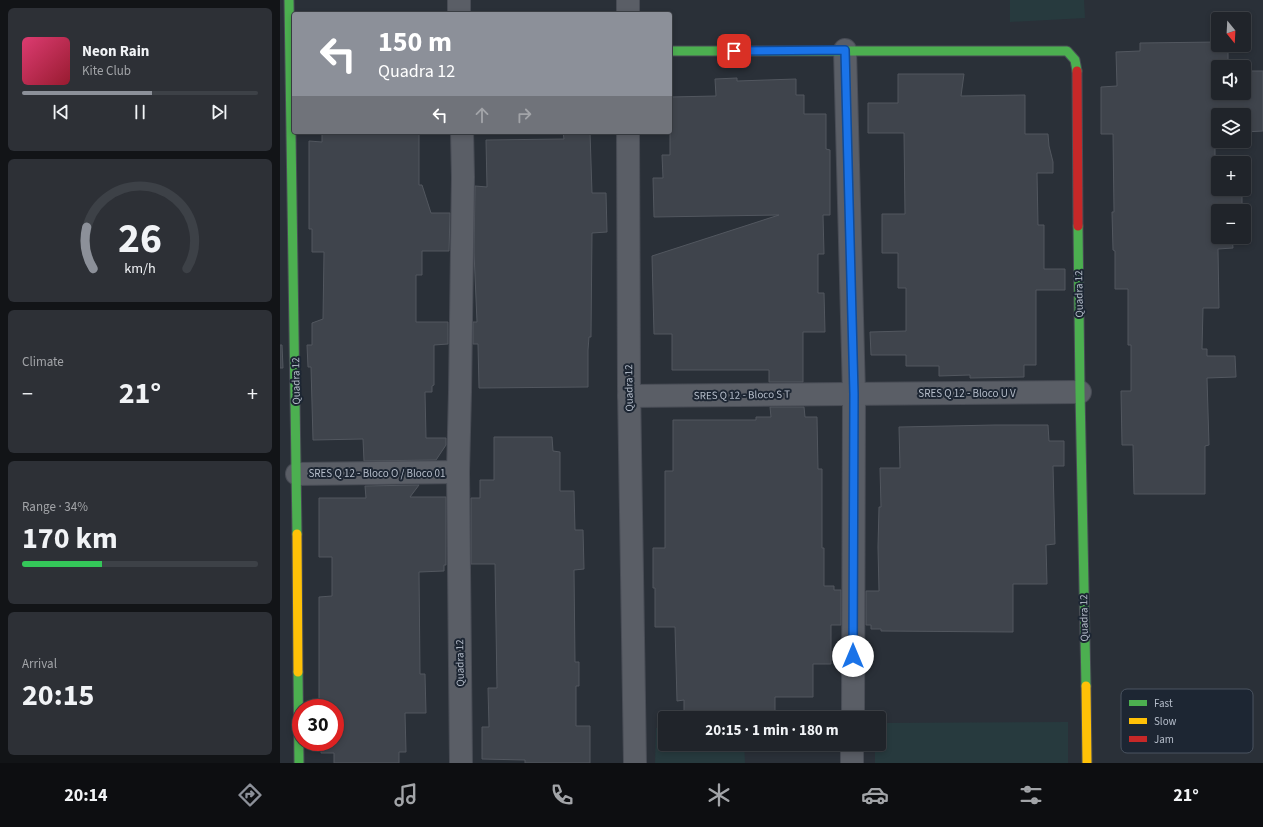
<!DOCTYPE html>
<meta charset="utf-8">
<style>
:root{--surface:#20242a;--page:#2d3036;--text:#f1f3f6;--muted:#a2a4a8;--line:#3d4147;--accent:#8c9099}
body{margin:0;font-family:"Source Sans 3",sans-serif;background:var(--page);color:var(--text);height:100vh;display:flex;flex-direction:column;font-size:15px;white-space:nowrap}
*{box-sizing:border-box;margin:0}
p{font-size:13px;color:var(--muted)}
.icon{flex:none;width:22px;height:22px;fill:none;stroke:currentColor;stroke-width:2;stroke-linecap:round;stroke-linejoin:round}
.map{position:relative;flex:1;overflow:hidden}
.sheet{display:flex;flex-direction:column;gap:8px;padding:8px;background:#121417;width:280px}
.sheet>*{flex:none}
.guide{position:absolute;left:12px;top:12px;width:380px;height:122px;border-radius:4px;box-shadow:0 2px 6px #0003,0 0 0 1px var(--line);background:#8c9099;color:#fff;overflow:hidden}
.needle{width:26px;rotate:162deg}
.tools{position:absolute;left:931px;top:12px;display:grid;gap:8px}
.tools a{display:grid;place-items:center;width:40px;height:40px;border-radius:4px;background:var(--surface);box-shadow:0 2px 6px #0003,0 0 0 1px var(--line);font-size:20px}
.speed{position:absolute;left:12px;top:699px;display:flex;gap:8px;font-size:20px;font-weight:700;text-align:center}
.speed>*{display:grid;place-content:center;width:52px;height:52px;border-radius:50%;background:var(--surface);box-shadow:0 2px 6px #0003,0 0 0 1px var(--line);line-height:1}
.speed .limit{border:6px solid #d22;background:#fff;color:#111}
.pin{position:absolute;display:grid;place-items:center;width:34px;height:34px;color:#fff;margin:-17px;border-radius:8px;box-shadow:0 2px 6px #0006}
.me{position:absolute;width:44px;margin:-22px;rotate:0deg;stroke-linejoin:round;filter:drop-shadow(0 0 3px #0008)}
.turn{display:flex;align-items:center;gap:14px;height:84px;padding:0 20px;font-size:18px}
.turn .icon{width:52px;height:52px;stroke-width:2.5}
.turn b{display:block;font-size:28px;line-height:34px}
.lanes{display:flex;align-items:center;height:38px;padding:0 20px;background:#0003;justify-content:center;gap:20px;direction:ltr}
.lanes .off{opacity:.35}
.big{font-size:30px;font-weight:700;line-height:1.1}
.sheet .tile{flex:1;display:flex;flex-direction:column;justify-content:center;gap:6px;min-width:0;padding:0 14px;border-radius:6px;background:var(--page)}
.sheet .dial{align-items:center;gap:0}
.dial svg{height:104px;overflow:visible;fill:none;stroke:var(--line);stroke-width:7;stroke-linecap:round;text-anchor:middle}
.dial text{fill:var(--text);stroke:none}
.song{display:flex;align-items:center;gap:12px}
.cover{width:48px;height:48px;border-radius:6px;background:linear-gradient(135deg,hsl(340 70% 55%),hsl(350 70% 35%))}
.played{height:4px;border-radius:2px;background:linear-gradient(90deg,var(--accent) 55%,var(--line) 55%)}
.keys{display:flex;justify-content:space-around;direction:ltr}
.heat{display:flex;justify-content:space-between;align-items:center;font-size:22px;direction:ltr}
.charge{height:6px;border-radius:3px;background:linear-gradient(90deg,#34c759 34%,var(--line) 0)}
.trip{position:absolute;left:378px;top:711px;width:228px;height:40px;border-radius:4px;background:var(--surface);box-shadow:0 2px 6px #0003,0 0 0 1px var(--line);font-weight:700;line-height:40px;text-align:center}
.menu{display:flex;height:64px;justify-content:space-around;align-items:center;background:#0d0e11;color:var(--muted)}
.menu .icon{width:28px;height:28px}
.menu .selected{color:var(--accent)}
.menu b{font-size:18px;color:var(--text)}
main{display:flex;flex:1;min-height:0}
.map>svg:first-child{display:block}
.green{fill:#273a3e}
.building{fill:#3f444c;stroke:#52575f}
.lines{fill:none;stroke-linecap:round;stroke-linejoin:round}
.street-casing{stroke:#484c55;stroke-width:24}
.fast-casing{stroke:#484c55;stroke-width:11}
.slow-casing{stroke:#484c55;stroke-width:11}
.jam-casing{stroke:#484c55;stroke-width:11}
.street{stroke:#5a5e66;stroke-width:22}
.fast{stroke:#4caf50;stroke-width:9}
.slow{stroke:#ffc107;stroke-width:9}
.jam{stroke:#c62828;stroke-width:9}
.route-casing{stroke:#114b97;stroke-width:10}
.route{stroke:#1a73e8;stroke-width:7}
.labels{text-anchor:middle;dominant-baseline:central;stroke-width:4;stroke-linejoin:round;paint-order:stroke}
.street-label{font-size:11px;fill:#b4bcc9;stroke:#1d2633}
.key{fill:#1d2633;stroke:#4a5360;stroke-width:1}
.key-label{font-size:11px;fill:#b4bcc9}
</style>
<main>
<section class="sheet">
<div class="tile">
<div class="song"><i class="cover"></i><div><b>Neon Rain</b><p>Kite Club</p></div></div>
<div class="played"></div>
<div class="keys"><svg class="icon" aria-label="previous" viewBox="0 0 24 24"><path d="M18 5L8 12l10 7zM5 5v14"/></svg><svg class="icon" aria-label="pause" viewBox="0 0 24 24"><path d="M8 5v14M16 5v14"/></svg><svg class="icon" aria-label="next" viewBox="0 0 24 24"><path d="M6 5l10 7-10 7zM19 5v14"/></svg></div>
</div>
<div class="tile dial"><svg viewBox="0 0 100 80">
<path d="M14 69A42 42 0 1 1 86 69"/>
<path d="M14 69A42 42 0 0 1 9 37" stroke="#8c9099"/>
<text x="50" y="56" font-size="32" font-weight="700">26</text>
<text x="50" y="72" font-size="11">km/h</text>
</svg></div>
<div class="tile"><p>Climate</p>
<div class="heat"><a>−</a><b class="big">21°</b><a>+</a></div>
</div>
<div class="tile"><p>Range · 34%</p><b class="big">170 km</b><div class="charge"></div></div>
<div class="tile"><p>Arrival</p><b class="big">20:15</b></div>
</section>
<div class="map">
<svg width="983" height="763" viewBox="0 0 983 763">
<rect width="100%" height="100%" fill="#2a3038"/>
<g class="green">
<polygon points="730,0 804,0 805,18 730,22"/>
<polygon points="788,722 788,763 595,763 595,744 599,744 599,723"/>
<polygon points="376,728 385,728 385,744 464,744 465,763 375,763"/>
</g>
<g class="building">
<polygon points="938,42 938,45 948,45 948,67 938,67 938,93 964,93 964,71 983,71 983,131 964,132 964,115 938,115 938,132 935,132 935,190 962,190 962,210 938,211 938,237 952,237 953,248 938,249 939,308 923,308 922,349 927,349 927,356 955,356 956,377 927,378 929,445 925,446 925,494 854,494 853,445 842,445 841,391 851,391 851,345 848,345 848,289 835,289 835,251 833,250 832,212 834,212 833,134 821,134 821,87 837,86 836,52 860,51 860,43"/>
<polygon points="618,74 684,74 681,96 745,95 745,134 768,134 769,146 773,162 773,173 757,173 758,225 764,225 764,269 785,269 785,290 756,290 756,365 744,365 744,377 690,378 690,375 659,376 659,366 626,366 626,355 591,355 590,332 626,331 626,288 618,288 618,253 602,253 602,214 625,214 624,133 588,133 588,103 618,103"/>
<polygon points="457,78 457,81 516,79 516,95 524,95 524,114 546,114 546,149 550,150 550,215 543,215 544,254 538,254 538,293 544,293 545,332 523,332 523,382 489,382 489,370 392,370 392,334 374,334 372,256 499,215 374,217 373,178 383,178 382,155 390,155 390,97 436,96 435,79"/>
<polygon points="42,132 139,132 139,185 142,185 151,213 170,213 169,251 142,251 142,275 136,275 136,322 168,322 168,344 154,345 154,385 152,386 152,392 145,392 146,438 166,438 166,445 156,460 84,461 83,439 33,440 31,367 28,367 27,345 32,345 32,323 43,319 44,252 32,252 32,229 29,229 29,141 42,142"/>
<polygon points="283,132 310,132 312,193 326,193 327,232 312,233 311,337 309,337 308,350 308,387 199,388 198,344 193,344 193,322 197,322 194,252 195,186 207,187 206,140 284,139"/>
<polygon points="0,345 2,345 3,368 0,368"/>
<polygon points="490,407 524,407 525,417 537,417 538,469 542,469 542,548 544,548 544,586 554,586 554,590 561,590 561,625 551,625 551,664 533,664 533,697 495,697 495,718 451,718 451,713 404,714 404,700 397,701 395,627 375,627 375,588 373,588 373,548 385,548 385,471 393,471 393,420 476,420 476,417 491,417"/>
<polygon points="715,425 768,425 769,441 784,441 784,466 773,466 775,544 766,545 767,584 733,584 733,632 601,631 601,629 591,629 591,625 586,625 586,591 599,591 598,547 599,507 601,507 600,468 620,468 619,427"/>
<polygon points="214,437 272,437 273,451 280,452 280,491 294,491 295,530 303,530 304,569 294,570 295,662 299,662 299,686 296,686 296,726 310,726 310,763 245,763 245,760 202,759 202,727 209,727 208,688 217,688 215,564 191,564 191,498 200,498 200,480 214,480"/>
<polygon points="139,485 130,497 166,497 166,565 164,565 164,571 139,572 140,674 145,674 146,713 125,713 126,752 119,752 119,763 54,763 54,753 41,753 41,742 55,742 55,708 39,708 39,597 52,596 52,557 39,557 39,498 86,498 85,486"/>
</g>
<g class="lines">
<g class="street-casing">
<g id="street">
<polyline points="179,0 179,14"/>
<polyline points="348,0 348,14"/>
<polyline points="565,50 574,394 573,718"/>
<polyline points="348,132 349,387 355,763"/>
<polyline points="349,396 800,392"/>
<polyline points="17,474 178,472"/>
<polyline points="181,763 178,472 180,392 183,177 182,132"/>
<polyline points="572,763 572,744"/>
</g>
</g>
<g class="fast-casing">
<g id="fast">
<polyline points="9,0 17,534"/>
<polyline points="390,51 787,51 795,60 797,71"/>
<polyline points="798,226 800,392 806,686"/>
<polyline points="18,672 19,763"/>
</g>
</g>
<g class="slow-casing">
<g id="slow">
<polyline points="17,534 18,672"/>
<polyline points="806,686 807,763"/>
</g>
</g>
<g class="jam-casing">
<polyline id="jam" points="797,71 798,226"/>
</g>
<use href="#street" class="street"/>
<use href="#fast" class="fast"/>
<use href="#slow" class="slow"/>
<use href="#jam" class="jam"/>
</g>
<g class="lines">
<g class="route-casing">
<polyline id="route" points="454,51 565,50 574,394 573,656"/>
</g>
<use href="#route" class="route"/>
</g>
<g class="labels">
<g class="street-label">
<text transform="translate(799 294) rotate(-91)">Quadra 12</text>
<text transform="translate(16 381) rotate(-91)">Quadra 12</text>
<text transform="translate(349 388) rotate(-91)">Quadra 12</text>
<text x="687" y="393">SRES Q 12 - Bloco U V</text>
<text transform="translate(462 395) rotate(-1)">SRES Q 12 - Bloco S T</text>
<text x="97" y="473">SRES Q 12 - Bloco O / Bloco 01</text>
<text transform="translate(804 618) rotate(-91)">Quadra 12</text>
<text transform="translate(180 663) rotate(-91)">Quadra 12</text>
</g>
</g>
<rect x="841" y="689" width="132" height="64" rx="6" class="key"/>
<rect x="849" y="700" width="18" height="6" fill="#4caf50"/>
<rect x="849" y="718" width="18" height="6" fill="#ffc107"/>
<rect x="849" y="736" width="18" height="6" fill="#c62828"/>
<g class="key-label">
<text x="874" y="707">Fast</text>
<text x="874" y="725">Slow</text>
<text x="874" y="743">Jam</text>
</g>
</svg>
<div class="tools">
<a><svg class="needle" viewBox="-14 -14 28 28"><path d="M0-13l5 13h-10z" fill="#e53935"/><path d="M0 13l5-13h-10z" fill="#a2a4a8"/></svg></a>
<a><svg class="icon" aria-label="sound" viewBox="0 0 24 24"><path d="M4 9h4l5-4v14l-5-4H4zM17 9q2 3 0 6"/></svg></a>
<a><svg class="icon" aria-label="layers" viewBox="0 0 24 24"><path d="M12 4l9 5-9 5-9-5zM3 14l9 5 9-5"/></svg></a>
<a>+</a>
<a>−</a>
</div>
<div class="speed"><div class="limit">30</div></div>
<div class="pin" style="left:454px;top:51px;background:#d93025"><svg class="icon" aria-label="arrive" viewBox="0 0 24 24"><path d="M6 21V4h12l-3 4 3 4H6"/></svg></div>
<svg class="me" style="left:573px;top:656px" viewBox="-20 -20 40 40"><circle r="19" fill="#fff"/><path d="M0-13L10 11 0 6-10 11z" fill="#1a73e8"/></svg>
<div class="trip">20:15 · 1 min · 180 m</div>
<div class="guide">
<div class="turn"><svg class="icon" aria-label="left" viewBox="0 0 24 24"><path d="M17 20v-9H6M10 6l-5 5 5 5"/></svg><div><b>150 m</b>Quadra 12</div></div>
<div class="lanes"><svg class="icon" aria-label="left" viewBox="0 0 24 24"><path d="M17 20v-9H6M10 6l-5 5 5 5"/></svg><svg class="icon off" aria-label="ahead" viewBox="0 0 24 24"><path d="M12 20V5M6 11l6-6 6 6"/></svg><svg class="icon off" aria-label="right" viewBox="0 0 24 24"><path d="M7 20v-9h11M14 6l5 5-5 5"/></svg></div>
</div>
</div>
</main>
<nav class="menu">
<b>20:14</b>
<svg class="icon selected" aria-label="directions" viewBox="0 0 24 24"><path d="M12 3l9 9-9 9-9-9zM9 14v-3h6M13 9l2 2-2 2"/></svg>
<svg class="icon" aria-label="music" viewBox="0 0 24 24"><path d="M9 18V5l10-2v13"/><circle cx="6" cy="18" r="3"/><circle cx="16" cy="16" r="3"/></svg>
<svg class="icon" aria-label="phone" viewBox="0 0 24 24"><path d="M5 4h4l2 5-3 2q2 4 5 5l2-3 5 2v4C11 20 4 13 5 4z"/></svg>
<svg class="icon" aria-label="climate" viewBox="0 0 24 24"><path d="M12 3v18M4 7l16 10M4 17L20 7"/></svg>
<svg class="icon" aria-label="car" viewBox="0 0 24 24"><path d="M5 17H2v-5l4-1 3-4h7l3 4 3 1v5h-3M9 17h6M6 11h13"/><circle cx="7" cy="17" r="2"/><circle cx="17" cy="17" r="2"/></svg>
<svg class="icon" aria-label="filters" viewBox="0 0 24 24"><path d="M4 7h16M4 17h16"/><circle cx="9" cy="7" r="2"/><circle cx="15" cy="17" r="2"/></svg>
<b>21°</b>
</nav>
